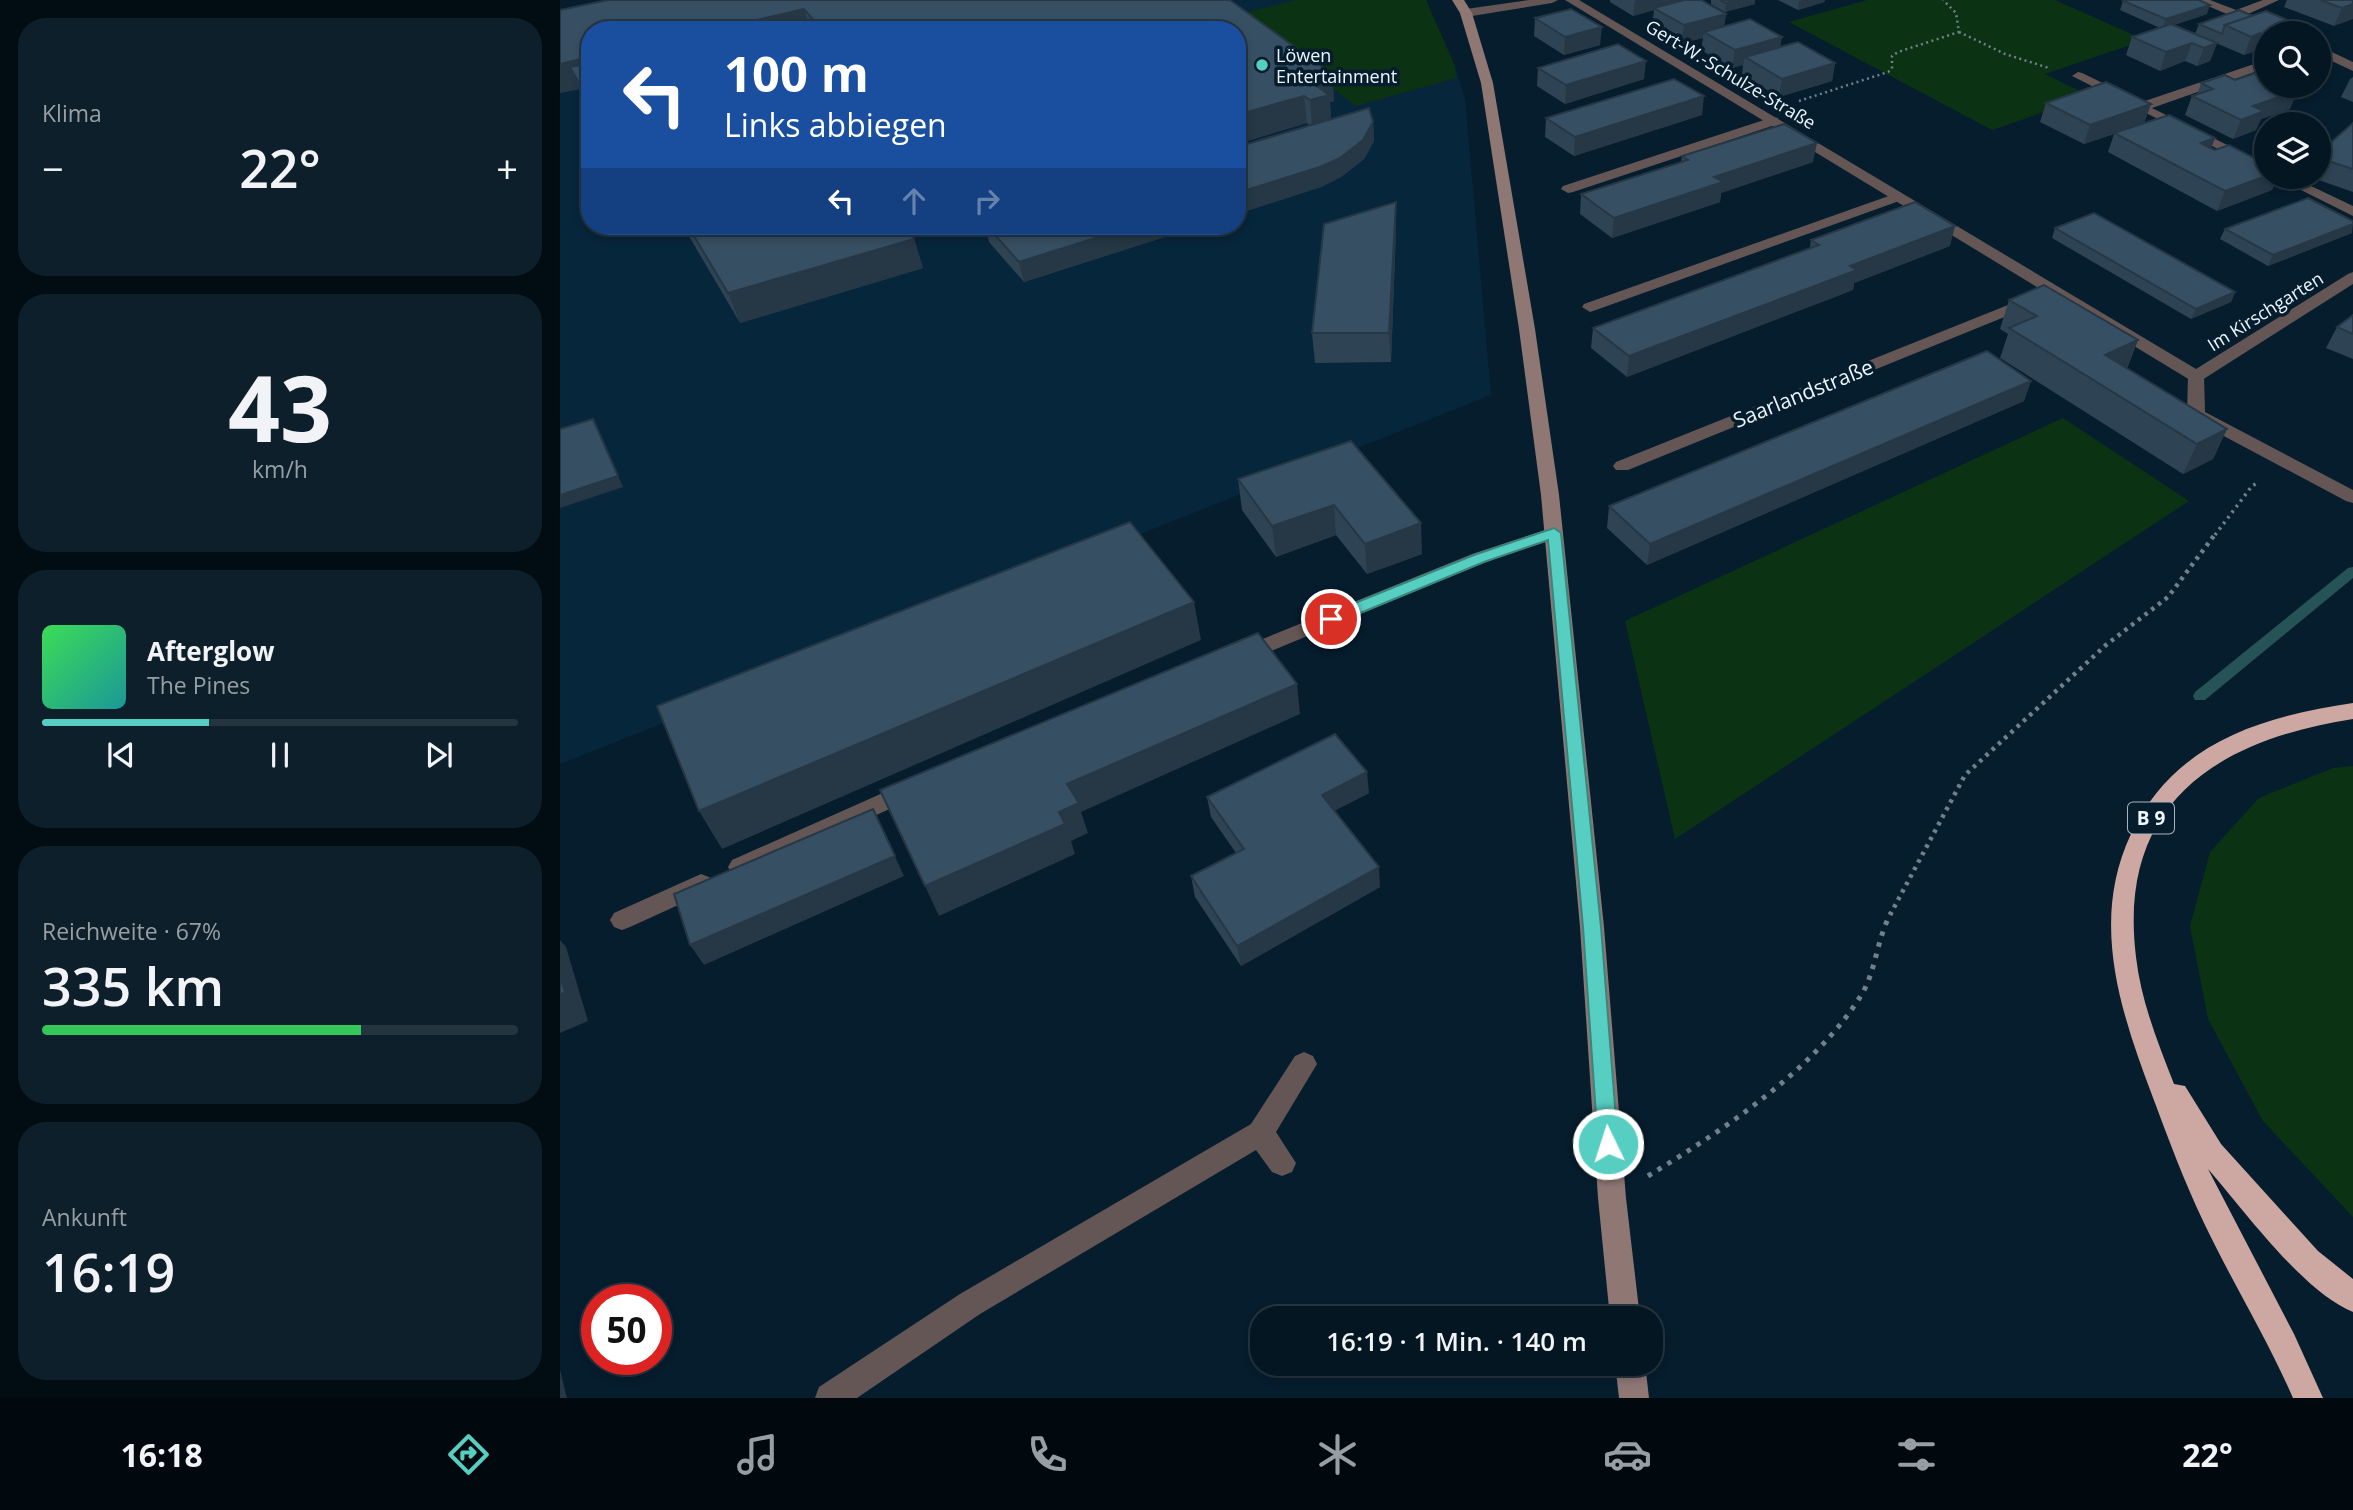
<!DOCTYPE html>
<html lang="de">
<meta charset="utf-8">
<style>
:root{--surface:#041622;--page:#0d1f2a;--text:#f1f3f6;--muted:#979fa5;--line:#253540;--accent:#57cec2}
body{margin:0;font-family:"Open Sans",sans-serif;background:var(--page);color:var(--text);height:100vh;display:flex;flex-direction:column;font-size:26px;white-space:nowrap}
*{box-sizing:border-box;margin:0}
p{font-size:23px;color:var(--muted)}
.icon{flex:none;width:38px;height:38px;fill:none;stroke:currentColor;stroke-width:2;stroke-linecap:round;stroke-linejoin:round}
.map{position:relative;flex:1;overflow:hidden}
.drawer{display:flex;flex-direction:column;gap:18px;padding:18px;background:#020c13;width:560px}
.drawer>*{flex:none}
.banner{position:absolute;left:21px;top:21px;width:665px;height:214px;border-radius:28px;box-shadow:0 4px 10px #0003,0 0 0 2px var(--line);background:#1a4fa0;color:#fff;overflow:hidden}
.buttons{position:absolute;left:1694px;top:21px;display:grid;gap:14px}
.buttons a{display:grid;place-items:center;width:77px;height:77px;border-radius:50%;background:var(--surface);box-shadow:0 4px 10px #0003,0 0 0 2px var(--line);font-size:35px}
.speed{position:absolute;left:21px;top:1284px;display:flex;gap:14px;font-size:35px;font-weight:700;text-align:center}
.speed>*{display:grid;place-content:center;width:91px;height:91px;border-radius:50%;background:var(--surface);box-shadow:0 4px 10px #0003,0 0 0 2px var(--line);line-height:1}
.speed .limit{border:10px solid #d22;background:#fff;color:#111}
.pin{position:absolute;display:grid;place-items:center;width:60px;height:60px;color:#fff;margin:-30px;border:4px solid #fff;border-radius:50%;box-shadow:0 2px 7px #0007}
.me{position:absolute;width:77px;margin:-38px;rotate:356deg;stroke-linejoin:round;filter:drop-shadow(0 0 5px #0008)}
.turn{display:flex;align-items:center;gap:24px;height:147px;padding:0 28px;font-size:32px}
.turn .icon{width:91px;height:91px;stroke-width:2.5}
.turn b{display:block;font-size:49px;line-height:60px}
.lanes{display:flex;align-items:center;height:66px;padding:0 28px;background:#0003;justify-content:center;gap:35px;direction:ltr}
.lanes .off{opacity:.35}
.big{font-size:52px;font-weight:600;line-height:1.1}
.drawer .widget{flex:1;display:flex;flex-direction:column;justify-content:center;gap:10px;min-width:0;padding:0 24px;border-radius:28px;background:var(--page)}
.drawer .dial{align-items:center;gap:0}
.dial b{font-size:91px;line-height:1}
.song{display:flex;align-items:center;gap:21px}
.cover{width:84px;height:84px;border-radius:10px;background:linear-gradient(135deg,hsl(130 70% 55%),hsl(180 70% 35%))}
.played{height:7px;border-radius:4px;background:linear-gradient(90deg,var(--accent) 35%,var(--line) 35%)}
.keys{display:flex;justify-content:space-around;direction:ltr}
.heat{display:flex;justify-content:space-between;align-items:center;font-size:38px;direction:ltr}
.charge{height:10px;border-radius:5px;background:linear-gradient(90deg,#34c759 67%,var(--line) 0)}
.trip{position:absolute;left:690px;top:1306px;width:413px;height:70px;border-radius:28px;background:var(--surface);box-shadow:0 4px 10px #0003,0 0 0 2px var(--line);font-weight:600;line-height:70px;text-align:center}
.tab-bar{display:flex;height:112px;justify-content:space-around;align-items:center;background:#02090e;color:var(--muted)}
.tab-bar .icon{width:49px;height:49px}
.tab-bar .current{color:var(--accent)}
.tab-bar b{font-size:32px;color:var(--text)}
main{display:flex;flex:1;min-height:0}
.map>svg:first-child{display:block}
.built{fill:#06263b;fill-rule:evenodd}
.green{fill:#0b3313}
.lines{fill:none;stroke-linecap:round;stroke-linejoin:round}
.stream{fill:#265456;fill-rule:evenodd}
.path-far3{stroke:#70808d;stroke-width:2.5;stroke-dasharray:2 3.5;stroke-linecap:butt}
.path-far2{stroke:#70808d;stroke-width:3.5;stroke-dasharray:2.5 4.5;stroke-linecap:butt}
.path-far1{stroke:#70808d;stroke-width:4.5;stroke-dasharray:3.5 5;stroke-linecap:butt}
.path{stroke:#70808d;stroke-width:5;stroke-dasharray:4.5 7;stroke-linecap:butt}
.lane{fill:#645654;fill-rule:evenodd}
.street{fill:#645654;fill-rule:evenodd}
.secondary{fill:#8f7774;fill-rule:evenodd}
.highway{fill:#cda8a3;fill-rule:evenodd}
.wall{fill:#2e4454}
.shaded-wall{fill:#263745}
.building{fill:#364f62;stroke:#263745;stroke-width:2}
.route{fill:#57cec2;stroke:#39867e;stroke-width:2}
.poi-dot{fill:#57cec2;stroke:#061d2e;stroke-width:2.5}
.labels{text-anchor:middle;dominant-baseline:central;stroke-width:7;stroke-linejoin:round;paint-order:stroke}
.far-poi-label{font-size:18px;fill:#edf6fd;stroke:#061d2e;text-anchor:start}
.far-street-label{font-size:18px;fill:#edf6fd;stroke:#061d2e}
.shield{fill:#061d2e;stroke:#a8b5bf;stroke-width:2}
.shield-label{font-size:19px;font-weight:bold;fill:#edf6fd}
.street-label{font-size:21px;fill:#edf6fd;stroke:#061d2e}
</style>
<main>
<section class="drawer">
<div class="widget"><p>Klima</p>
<div class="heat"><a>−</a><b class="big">22°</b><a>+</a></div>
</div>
<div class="widget dial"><b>43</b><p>km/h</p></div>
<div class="widget">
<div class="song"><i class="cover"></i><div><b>Afterglow</b><p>The Pines</p></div></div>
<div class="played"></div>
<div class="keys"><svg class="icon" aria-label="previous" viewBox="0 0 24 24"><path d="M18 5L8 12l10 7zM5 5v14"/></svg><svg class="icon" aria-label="pause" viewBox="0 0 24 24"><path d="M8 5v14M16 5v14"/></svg><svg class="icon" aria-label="next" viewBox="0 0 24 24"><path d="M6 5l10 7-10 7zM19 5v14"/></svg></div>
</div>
<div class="widget"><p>Reichweite · 67%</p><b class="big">335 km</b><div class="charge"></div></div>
<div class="widget"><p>Ankunft</p><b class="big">16:19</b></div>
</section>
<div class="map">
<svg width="1793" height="1398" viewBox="0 0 1793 1398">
<rect width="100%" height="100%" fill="#061d2e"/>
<path class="built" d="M156 0H861L895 66 905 99 931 395 0 764V33ZM30 30H677V226H30Z"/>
<g class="green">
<polygon points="736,0 866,0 895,66 896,78 796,106 676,15"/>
<polygon points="1307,0 1495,0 1585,40 1485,74 1530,96 1432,130 1229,22"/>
<polygon points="1503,418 1629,501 1115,839 1065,621"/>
<polygon points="1793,766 1793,1217 1703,1121 1648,1019 1630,926 1650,852 1699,798 1773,768"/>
</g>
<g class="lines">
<polygon class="stream" points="1793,567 1793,578 1645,700 1635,700 1633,696 1635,692 1788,568"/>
<g class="path-far3">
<polyline points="1399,32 1445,54 1489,68"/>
<polyline points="1239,101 1328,72 1332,69 1332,56 1338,52 1399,32 1396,13 1383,0"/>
</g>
<polyline class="path-far2" points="1655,535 1692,486 1699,482"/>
<polyline class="path-far1" points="1330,915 1405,775 1546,645 1608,597 1656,533"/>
<path class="path" d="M1088 1176C1163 1130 1255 1070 1302 994 1316 970 1317 938 1331 913"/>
<g class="lane">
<polygon points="1213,117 1218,118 1218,124 1013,192 1008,193 1001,189 1003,186"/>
<polygon points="1337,193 1344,197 1342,200 1036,310 1030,312 1022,307 1024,304"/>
<polygon points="1473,295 1481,300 1479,303 1068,470 1056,470 1053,466 1056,462"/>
<polygon points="1636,371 1644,376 1645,412 1793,490 1793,503 1786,501 1630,418 1627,414 1628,376"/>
<polygon points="994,527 1001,529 1003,533 1001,537 926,562 687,661 680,663 673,661 670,656 673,651 912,554"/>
<polygon points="352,780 360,783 363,789 360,795 188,874 180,876 172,874 168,867 172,860"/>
<polygon points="141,874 149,877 153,884 149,891 70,927 62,930 54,927 50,920 54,913"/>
<polygon points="744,1052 753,1056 757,1064 716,1132 736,1163 732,1172 722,1176 712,1172 696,1150 420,1314 297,1398 255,1398 259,1387 400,1294 691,1124 735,1056"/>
</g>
<g class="street">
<polygon points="969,0 998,0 992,3 906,17 900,13 906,9"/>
<polygon points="1005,0 1019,0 1636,369 1788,274 1793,272 1793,284 1642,380 1630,380"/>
<polygon points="1634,0 1650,0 1676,10 1703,0 1719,0 1686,15 1727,33 1711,33"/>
<polygon points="1759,46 1793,62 1793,71 1759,55"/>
<polygon points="1706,60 1706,68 1592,108 1706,164 1706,173 1512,76 1518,72 1522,73 1582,102"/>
<polygon points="1715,177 1732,177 1793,206 1793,216"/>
</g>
<g class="secondary">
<polygon points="892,0 904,0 912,13 933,83 975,329 999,495 1044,927 1066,1198 1080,1318 1050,1318 1038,1198 1020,927 981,495 959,329 921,83 900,13"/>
<polygon points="1055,1363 1085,1363 1089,1398 1059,1398"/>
</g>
<path class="highway" d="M1793 703V719C1657 740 1557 803 1576 957 1581 1001 1598 1043 1614 1084L1625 1086 1661 1144 1758 1251 1793 1279V1312C1742 1291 1685 1211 1648 1169L1734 1334 1763 1398H1733C1707 1338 1672 1282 1644 1223 1624 1181 1608 1138 1592 1095 1560 1010 1530 921 1571 834 1614 743 1700 717 1793 703Z"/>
</g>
<g class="wall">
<polygon points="48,0 670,0 772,74 774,101 770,102 771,119 809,108 813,122 814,141 804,159 781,177 761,187 677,214 677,147 749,125 747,123 677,144 677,30 30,30 30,108 20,89 0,93 0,10"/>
<polygon points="1050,0 1141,0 1166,14 1164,26 1220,47 1275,63 1272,81 1219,97 1182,75 1183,65 1172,68 1141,50 1143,38 1122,43 1092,25 1094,10 1073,16 1050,2"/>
<polygon points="1151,0 1195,0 1195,4 1165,12 1151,4"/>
<polygon points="1218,0 1265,0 1264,2 1238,10"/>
<polygon points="1727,0 1793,0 1774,26 1724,7"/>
<polygon points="1563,1 1647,14 1614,25 1657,43 1650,61 1637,66 1625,61 1600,71 1566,55 1572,37 1600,28 1560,10"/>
<polygon points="1693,16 1732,22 1731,25 1706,33 1706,51 1698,54 1693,52 1684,55 1635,34 1639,24"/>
<polygon points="975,18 1040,45 1004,55 974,36"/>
<polygon points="978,68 1084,79 1005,104 977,86"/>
<polygon points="1793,77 1793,102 1781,97 1790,79"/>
<polygon points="1641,83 1730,109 1701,119 1696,130 1673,139 1625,115 1632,96 1637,95"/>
<polygon points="1486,103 1591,104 1584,123 1655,138 1651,148 1706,177 1718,177 1712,190 1657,211 1548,152 1554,134 1524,144 1480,122"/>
<polygon points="1142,115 1014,156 985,137 986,118"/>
<polygon points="1793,123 1793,192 1750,177 1759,177 1759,153"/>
<polygon points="1122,156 1253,162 1161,193 1160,202 1052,238 1020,214 1021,194 1121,163"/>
<polygon points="836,202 836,231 831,362 755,363 752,333"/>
<polygon points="123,226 344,226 354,239 363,268 180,323"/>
<polygon points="425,226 639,226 464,282 429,242"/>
<polygon points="1495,228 1675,292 1671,302 1631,319 1492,238"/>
<polygon points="1665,229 1792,233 1708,266 1660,239"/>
<polygon points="1251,240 1390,246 1294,283 1293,290 1067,377 1031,348 1033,328 1250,248"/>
<polygon points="1449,300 1578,340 1567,369 1667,429 1653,459 1623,474 1440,358 1448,334 1440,329"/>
<polygon points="1793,315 1793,359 1766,348 1777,327"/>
<polygon points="1471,381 1464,401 1087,565 1047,528 1049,506"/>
<polygon points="791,441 862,554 807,574 776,535 716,557 682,510 678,479"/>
<polygon points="809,793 774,811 820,887 681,966 635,897 631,876 676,853 651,817 647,797"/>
</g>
<g class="shaded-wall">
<polygon points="1075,0 1131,0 1094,8 1094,10 1073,16"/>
<polygon points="1178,0 1195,0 1195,4 1165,12 1166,3"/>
<polygon points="1242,0 1265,0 1264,2 1238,10 1239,1"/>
<polygon points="1793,4 1793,19 1774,26 1782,8"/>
<polygon points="1650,5 1647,14 1602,29 1606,19"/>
<polygon points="244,9 250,30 153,30"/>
<polygon points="1166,14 1163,32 1144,32 1143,38 1122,43 1124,25"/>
<polygon points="1732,22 1730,27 1733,26 1730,33 1712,33 1727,23"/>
<polygon points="1042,27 1040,45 1004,55 1005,37"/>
<polygon points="1700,33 1693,52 1684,55 1691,37"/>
<polygon points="1706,35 1706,51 1698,54 1705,36"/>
<polygon points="1222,37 1219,55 1185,57 1183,65 1172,68 1175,50"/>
<polygon points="1632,43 1625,61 1600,71 1606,52"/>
<polygon points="1657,43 1650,61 1637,66 1644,48"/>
<polygon points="30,57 30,87 10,67 20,89 0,93 0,64"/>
<polygon points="1086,61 1084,79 1005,104 1006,85"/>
<polygon points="1275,63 1272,81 1219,97 1222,79"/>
<polygon points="772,74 774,101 770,102 771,122 752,127 749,80"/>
<polygon points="1738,90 1730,109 1701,119 1696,130 1673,139 1681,120 1693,106"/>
<polygon points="744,96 747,123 677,144 677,115"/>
<polygon points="1144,96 1142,115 1014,156 1015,137"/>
<polygon points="1591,104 1584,123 1524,144 1530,125"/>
<polygon points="813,122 814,141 804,159 781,177 761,187 677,214 677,193"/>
<polygon points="1655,138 1647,157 1641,143"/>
<polygon points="1257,143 1253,162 1161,193 1160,202 1052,238 1054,218 1154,177"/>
<polygon points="1706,177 1718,177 1712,190 1657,211 1665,191"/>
<polygon points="836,202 836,231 831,362 829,333"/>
<polygon points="1793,224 1792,233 1708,266 1713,255"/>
<polygon points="382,226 396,226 383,229"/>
<polygon points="573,226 639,226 464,282 459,262"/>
<polygon points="1395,226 1390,246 1294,283 1293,290 1067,377 1069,356 1290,266"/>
<polygon points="354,239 363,268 180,323 168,293"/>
<polygon points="1675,292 1671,302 1631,319 1636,309"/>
<polygon points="1578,340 1566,370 1545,355"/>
<polygon points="1471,381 1464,401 1087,565 1090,544"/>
<polygon points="33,419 63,487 0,508 0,495"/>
<polygon points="1667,429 1653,459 1623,474 1637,444"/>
<polygon points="774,505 776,535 716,557 712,526"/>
<polygon points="861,523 862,554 807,574 805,544"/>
<polygon points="634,602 641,640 162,849 139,811"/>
<polygon points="737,684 740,714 521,812 528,833 511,841 515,854 379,916 365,886 499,812 507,784"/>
<polygon points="807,772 809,793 764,816 762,795"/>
<polygon points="313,809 344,876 144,965 130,945"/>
<polygon points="819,867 820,887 681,966 677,946"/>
<polygon points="0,940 6,947 28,1021 0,1033"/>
<polygon points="0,1370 7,1398 0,1398"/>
</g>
<g class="building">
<polygon points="48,0 670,0 772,74 749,80 769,95 750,100 744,96 677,115 677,30 262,30 244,9 153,30 30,30 30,57 0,64 0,10"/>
<polygon points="1124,0 1141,0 1166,14 1124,25 1094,8"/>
<polygon points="1160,0 1178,0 1166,3"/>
<polygon points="1565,0 1639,0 1650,5 1606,19 1563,1"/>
<polygon points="1760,0 1793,0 1793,4 1782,8"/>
<polygon points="1011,9 1042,27 1005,37 975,18"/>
<polygon points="1679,10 1693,16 1665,25 1662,34 1639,24"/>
<polygon points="1706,11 1732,22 1727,23 1733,26 1712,33 1706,33 1706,35 1705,36 1700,33 1691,37 1665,25"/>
<polygon points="1190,19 1222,37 1175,50 1144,32"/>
<polygon points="1611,24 1657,43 1644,48 1632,43 1606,52 1572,37"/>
<polygon points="188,27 190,30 177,30"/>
<polygon points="1238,42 1275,63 1222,79 1185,57"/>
<polygon points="1058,44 1086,61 1006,85 978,68"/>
<polygon points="30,63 30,102 10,67"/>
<polygon points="1698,72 1706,76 1706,86 1728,86 1738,90 1693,106 1704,111 1681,120 1632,96 1653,89 1641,83 1665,75 1675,80"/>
<polygon points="1114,79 1144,96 1015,137 986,118"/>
<polygon points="1546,82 1591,104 1530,125 1486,103"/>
<polygon points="809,108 813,122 803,140 780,158 760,167 677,193 677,147"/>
<polygon points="1609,115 1655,138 1641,143 1648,147 1655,150 1669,145 1706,164 1706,176 1665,191 1554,133"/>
<polygon points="1793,123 1793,169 1759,158 1759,153"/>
<polygon points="1224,124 1257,143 1154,177 1163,182 1054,218 1021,194 1128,160 1122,156"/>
<polygon points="1748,198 1793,221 1793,224 1713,255 1665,229"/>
<polygon points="836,202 829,333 752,333 764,224"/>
<polygon points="1355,202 1395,226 1290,266 1297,270 1069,356 1033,328 1259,245 1251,240"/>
<polygon points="1534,213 1675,292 1636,309 1495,228"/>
<polygon points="128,226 344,226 354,239 168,293"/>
<polygon points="427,226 573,226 459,262"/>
<polygon points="1484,285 1578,340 1545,355 1667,429 1637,444 1449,328 1477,316 1449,300"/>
<polygon points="1793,315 1793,334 1777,327"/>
<polygon points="1427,351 1471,381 1090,544 1049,506"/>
<polygon points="33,419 58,476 0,495 0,429"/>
<polygon points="791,441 861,523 805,544 774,505 712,526 678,479"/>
<polygon points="570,522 634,602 139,811 97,706"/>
<polygon points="698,633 737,684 507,784 519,803 499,812 505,824 365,886 320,790"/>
<polygon points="775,734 807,772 762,795 819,867 677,946 631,876 684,849 647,797"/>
<polygon points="313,809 335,856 130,945 114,894"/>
<polygon points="0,976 5,992 0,995"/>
</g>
<polygon class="route" points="994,528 1001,533 1041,927 1058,1144 1055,1151 1048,1154 1041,1151 1038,1144 1023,927 988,540 924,562 776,623 765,623 763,619 765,615 914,555"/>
<circle class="poi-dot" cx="702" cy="65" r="7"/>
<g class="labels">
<g class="far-poi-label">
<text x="716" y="55">Löwen<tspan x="716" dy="21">Entertainment</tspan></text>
</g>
<g class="far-street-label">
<text transform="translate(1171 74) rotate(31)">Gert-W.-Schulze-Straße</text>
<text transform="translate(1705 311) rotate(-32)">Im Kirschgarten</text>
</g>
<rect class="shield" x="1568" y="802.5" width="46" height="31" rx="5"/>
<g class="shield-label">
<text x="1591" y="818">B 9</text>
</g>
<g class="street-label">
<text transform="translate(1243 393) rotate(-22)">Saarlandstraße</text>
</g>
</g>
</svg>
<div class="buttons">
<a><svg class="icon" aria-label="search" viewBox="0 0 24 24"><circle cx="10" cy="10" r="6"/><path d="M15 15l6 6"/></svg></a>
<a><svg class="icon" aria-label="layers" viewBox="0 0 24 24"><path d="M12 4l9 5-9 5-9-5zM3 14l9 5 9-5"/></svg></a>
</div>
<div class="speed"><div class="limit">50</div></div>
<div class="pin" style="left:771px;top:619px;background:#d93025"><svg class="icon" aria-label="arrive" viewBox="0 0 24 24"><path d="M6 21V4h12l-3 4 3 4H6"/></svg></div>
<svg class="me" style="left:1048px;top:1144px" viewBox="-20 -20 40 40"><circle r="17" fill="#57cec2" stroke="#fff" stroke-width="3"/><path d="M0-11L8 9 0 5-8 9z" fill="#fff"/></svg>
<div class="trip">16:19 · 1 Min. · 140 m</div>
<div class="banner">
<div class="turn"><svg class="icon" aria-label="left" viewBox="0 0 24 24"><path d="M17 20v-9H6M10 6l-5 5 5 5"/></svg><div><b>100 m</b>Links abbiegen</div></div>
<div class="lanes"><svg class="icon" aria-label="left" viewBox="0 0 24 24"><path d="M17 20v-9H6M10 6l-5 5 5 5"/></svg><svg class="icon off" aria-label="ahead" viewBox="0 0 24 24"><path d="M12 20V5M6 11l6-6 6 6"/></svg><svg class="icon off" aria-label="right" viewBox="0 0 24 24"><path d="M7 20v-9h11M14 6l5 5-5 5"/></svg></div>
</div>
</div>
</main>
<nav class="tab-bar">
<b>16:18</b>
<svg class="icon current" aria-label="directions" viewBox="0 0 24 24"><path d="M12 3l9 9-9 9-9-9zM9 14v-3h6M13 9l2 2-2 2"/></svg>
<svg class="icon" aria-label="music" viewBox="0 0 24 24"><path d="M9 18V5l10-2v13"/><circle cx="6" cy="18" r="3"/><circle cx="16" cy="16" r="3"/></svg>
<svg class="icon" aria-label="phone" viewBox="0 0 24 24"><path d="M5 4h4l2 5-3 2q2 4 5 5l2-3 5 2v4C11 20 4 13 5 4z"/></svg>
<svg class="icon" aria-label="climate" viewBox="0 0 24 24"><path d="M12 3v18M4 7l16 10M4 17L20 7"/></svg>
<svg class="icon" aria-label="car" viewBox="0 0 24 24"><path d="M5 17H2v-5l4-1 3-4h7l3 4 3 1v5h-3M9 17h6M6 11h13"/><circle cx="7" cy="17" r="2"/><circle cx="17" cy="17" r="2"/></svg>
<svg class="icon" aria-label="filters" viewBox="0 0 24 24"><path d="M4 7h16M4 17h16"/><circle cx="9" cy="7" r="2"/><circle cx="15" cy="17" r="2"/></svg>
<b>22°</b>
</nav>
